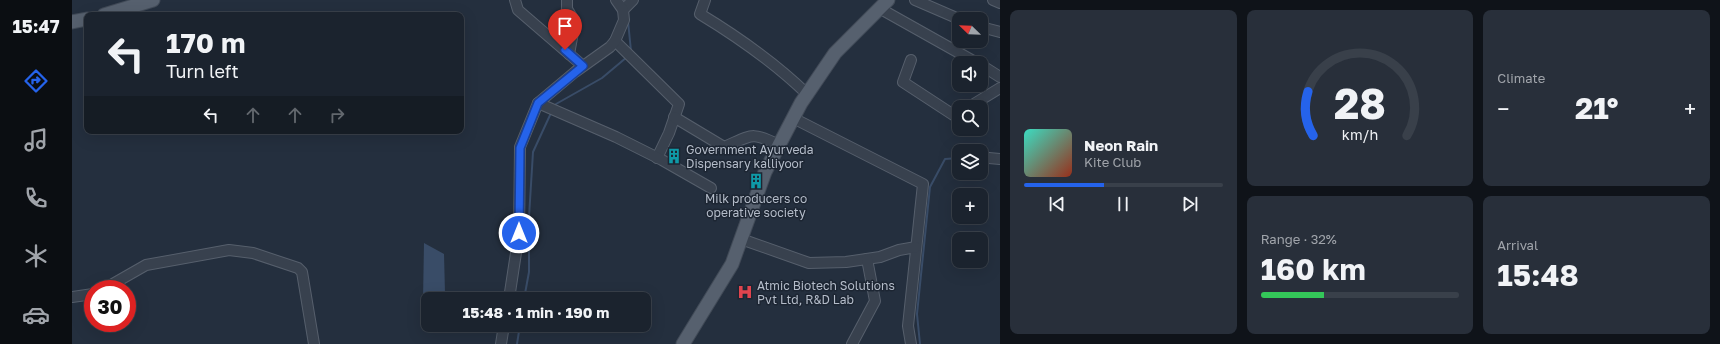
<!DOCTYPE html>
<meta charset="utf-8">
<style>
:root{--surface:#1b232e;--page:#282f3a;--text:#f1f3f6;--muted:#a0a4aa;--line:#39404a;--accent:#2563eb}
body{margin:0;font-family:"Golos Text",sans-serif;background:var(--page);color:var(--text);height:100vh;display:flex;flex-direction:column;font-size:15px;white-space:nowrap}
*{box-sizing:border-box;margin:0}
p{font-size:13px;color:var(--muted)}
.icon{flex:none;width:22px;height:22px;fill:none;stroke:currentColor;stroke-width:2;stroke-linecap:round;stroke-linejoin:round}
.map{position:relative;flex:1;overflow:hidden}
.sheet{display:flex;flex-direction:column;gap:10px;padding:10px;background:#0f1319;width:720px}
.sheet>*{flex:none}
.guide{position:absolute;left:12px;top:12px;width:380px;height:122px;border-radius:8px;box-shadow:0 4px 16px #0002,0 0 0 1px var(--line);background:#1b232e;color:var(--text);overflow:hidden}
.needle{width:26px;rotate:293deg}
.buttons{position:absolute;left:880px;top:12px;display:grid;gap:8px}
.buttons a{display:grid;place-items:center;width:36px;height:36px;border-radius:8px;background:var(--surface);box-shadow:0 4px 16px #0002,0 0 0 1px var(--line);font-size:20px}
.speed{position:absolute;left:12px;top:280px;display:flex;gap:8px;font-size:20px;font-weight:700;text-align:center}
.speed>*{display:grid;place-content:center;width:52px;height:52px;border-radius:50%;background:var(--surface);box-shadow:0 4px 16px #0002,0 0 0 1px var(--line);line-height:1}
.speed .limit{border:6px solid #d22;background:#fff;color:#111}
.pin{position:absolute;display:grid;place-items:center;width:34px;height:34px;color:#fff;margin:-41px -17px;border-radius:50% 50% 50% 0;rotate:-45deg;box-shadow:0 0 4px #0007}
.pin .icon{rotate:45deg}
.me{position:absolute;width:44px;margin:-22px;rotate:0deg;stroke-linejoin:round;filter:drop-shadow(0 0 3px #0008)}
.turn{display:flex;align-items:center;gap:14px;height:84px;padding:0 16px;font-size:18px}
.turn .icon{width:52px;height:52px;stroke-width:2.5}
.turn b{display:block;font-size:28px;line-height:34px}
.lanes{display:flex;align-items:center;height:38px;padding:0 16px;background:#0003;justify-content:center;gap:20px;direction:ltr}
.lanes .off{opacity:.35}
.big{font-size:30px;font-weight:700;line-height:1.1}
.sheet .widget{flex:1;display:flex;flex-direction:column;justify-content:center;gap:6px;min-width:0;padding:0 14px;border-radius:8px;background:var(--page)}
.sheet .dial{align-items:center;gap:0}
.dial svg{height:104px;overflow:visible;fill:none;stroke:var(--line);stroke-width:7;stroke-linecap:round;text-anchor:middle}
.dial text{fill:var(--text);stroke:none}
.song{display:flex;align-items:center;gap:12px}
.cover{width:48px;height:48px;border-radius:6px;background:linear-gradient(135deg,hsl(170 70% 55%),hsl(10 70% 35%))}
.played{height:4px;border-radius:2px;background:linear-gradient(90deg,var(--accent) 40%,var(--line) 40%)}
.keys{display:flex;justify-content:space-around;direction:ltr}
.heat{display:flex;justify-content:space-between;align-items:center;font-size:22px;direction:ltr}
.charge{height:6px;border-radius:3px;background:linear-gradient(90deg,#34c759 32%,var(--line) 0)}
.sheet .tiles{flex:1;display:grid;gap:10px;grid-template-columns:repeat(3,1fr)}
.widget:first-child{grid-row:span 2}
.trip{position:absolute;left:349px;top:292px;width:230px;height:40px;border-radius:8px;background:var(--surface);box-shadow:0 4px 16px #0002,0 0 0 1px var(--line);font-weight:700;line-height:40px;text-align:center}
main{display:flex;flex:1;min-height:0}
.tabs{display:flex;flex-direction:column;width:72px;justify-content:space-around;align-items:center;background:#0b0e12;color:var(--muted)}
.tabs .icon{width:28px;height:28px}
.tabs .current{color:var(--accent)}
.tabs b{font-size:18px;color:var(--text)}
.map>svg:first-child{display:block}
.water{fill:#394c67}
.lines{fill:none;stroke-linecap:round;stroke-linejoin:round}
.stream{stroke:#394c67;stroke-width:2}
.minor-casing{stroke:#565f6c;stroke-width:12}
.major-casing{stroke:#414a57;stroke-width:15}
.minor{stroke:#38414e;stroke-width:10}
.major{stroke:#56606e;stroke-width:13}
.route-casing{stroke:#184099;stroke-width:10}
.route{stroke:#2563eb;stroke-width:7}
.labels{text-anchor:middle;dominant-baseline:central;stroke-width:3;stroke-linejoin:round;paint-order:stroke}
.poi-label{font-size:12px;fill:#b4bcc9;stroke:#1d2633;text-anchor:start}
</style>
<main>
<nav class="tabs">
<b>15:47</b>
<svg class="icon current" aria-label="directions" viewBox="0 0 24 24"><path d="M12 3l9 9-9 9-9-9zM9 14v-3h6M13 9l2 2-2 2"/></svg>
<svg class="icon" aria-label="music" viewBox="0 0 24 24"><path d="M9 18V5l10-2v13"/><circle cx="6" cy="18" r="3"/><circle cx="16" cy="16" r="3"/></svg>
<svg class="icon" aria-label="phone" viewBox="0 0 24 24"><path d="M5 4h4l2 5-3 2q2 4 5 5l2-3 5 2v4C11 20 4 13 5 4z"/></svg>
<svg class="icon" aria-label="climate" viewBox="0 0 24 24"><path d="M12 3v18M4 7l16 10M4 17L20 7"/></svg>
<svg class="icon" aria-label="car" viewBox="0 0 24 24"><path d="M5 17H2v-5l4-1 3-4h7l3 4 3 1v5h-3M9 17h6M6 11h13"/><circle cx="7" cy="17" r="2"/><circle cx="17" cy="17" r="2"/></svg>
</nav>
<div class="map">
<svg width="928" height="344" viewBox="0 0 928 344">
<rect width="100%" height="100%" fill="#242f3e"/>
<polygon class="water" points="352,243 372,254 373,293 351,300"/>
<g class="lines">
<g class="stream">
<polyline points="556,21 559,51"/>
<polyline points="482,107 484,104 530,78 555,57"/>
<polyline points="452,299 457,272 457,217 461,152 479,113"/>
<polyline points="445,344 448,325"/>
<polyline points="848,344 845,314 858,187 873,159 887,158"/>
</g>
<g class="minor-casing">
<g id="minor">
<polyline points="443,0 446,10 511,66"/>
<polyline points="495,0 495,9 503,22 497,54"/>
<path d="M633 0 628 14C666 37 703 63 735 94"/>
<polyline points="843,0 887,19"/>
<polyline points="921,0 928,3"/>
<polyline points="807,8 905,63"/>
<polyline points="551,10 561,0"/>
<polyline points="909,27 928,32"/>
<polyline points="543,41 607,104 597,133 585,158"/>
<polyline points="839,60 831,82 883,116 887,113"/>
<polyline points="909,65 928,77"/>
<polyline points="466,103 544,137 590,160 639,188"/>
<polyline points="897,107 928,88"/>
<path d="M602 117 652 147C680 135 679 131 707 145"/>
<polyline points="721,118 851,184 836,326 839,344"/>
<polyline points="917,158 928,159"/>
<polyline points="669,239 737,263 774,262 808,257 827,250 844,247"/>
<polyline points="32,289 74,265 157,250 181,253 226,268 230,272 242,344"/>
<polyline points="0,297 21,294"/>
<polyline points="437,299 447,233 448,147 466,103 503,72 538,47 543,41 552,20 551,10 544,0"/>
<polyline points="429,344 432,325"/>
<polyline points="780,344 803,301 795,259"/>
</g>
</g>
<g class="major-casing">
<g id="major">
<polyline points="32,15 81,0"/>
<polyline points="0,22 15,19"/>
<polyline points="611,344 660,264 693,172 729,103 763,53 816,0"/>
</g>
</g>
<use href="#minor" class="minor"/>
<use href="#major" class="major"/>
</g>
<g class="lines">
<g class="route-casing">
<polyline id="route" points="447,233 448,148 466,103 511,66 493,50"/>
</g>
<use href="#route" class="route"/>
</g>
<defs>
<g id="building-bare" transform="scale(1.2)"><path d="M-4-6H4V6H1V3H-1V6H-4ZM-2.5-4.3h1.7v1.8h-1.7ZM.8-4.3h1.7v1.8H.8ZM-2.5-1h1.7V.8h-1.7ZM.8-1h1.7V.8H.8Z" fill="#0f9aa8" stroke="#1d2633" stroke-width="2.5" paint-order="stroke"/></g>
<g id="hospital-bare" transform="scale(1.2)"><path d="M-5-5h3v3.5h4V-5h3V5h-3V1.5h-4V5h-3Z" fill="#e0444e" stroke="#1d2633" stroke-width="2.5" paint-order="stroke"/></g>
</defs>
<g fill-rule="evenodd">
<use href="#building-bare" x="602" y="156"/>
<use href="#building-bare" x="684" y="181"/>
<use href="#hospital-bare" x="673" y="292"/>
</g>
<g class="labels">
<g class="poi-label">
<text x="614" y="149">Government Ayurveda<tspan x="614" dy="14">Dispensary kalliyoor</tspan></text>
<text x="684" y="198" text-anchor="middle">Milk producers co<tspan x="684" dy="14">operative society</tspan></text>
<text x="685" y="285">Atmic Biotech Solutions<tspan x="685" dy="14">Pvt Ltd, R&amp;D Lab</tspan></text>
</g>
</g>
</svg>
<div class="buttons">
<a><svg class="needle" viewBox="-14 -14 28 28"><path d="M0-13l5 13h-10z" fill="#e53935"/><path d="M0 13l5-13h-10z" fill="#a0a4aa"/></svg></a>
<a><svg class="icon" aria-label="sound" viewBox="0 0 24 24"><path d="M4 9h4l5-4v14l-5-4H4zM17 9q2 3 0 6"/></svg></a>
<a><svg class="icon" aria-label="search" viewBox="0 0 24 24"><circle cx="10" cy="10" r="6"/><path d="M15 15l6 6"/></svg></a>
<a><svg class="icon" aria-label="layers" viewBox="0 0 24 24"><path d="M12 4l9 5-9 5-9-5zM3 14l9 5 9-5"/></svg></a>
<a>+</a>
<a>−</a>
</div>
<div class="speed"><div class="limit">30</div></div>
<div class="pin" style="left:493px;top:50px;background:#d93025"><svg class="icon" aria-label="arrive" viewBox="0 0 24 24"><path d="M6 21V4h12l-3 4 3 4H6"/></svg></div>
<svg class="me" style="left:447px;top:233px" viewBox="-20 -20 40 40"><circle r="17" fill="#2563eb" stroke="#fff" stroke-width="3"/><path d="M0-11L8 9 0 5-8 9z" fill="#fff"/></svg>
<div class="trip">15:48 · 1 min · 190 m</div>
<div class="guide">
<div class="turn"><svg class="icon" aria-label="left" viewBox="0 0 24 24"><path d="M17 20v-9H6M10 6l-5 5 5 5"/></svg><div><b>170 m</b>Turn left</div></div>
<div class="lanes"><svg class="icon" aria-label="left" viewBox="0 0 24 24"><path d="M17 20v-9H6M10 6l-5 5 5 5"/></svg><svg class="icon off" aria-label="ahead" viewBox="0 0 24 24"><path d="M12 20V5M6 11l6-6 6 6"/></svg><svg class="icon off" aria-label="ahead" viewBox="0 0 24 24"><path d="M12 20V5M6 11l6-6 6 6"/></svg><svg class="icon off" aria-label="right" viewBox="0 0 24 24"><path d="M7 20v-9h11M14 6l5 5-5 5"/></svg></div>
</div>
</div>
<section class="sheet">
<div class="tiles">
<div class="widget">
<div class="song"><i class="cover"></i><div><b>Neon Rain</b><p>Kite Club</p></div></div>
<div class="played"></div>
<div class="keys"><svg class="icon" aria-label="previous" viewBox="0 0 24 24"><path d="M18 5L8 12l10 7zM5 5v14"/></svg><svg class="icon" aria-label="pause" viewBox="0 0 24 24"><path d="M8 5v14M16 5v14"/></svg><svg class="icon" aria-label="next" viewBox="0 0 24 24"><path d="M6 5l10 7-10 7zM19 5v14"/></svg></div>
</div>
<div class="widget dial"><svg viewBox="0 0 100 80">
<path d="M14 69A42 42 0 1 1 86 69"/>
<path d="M14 69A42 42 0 0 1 10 35" stroke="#2563eb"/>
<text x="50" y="56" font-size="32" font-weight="700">28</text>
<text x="50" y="72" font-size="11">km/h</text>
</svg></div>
<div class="widget"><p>Climate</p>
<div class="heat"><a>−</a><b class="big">21°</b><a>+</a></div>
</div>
<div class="widget"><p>Range · 32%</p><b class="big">160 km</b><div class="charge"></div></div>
<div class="widget"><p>Arrival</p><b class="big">15:48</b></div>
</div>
</section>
</main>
